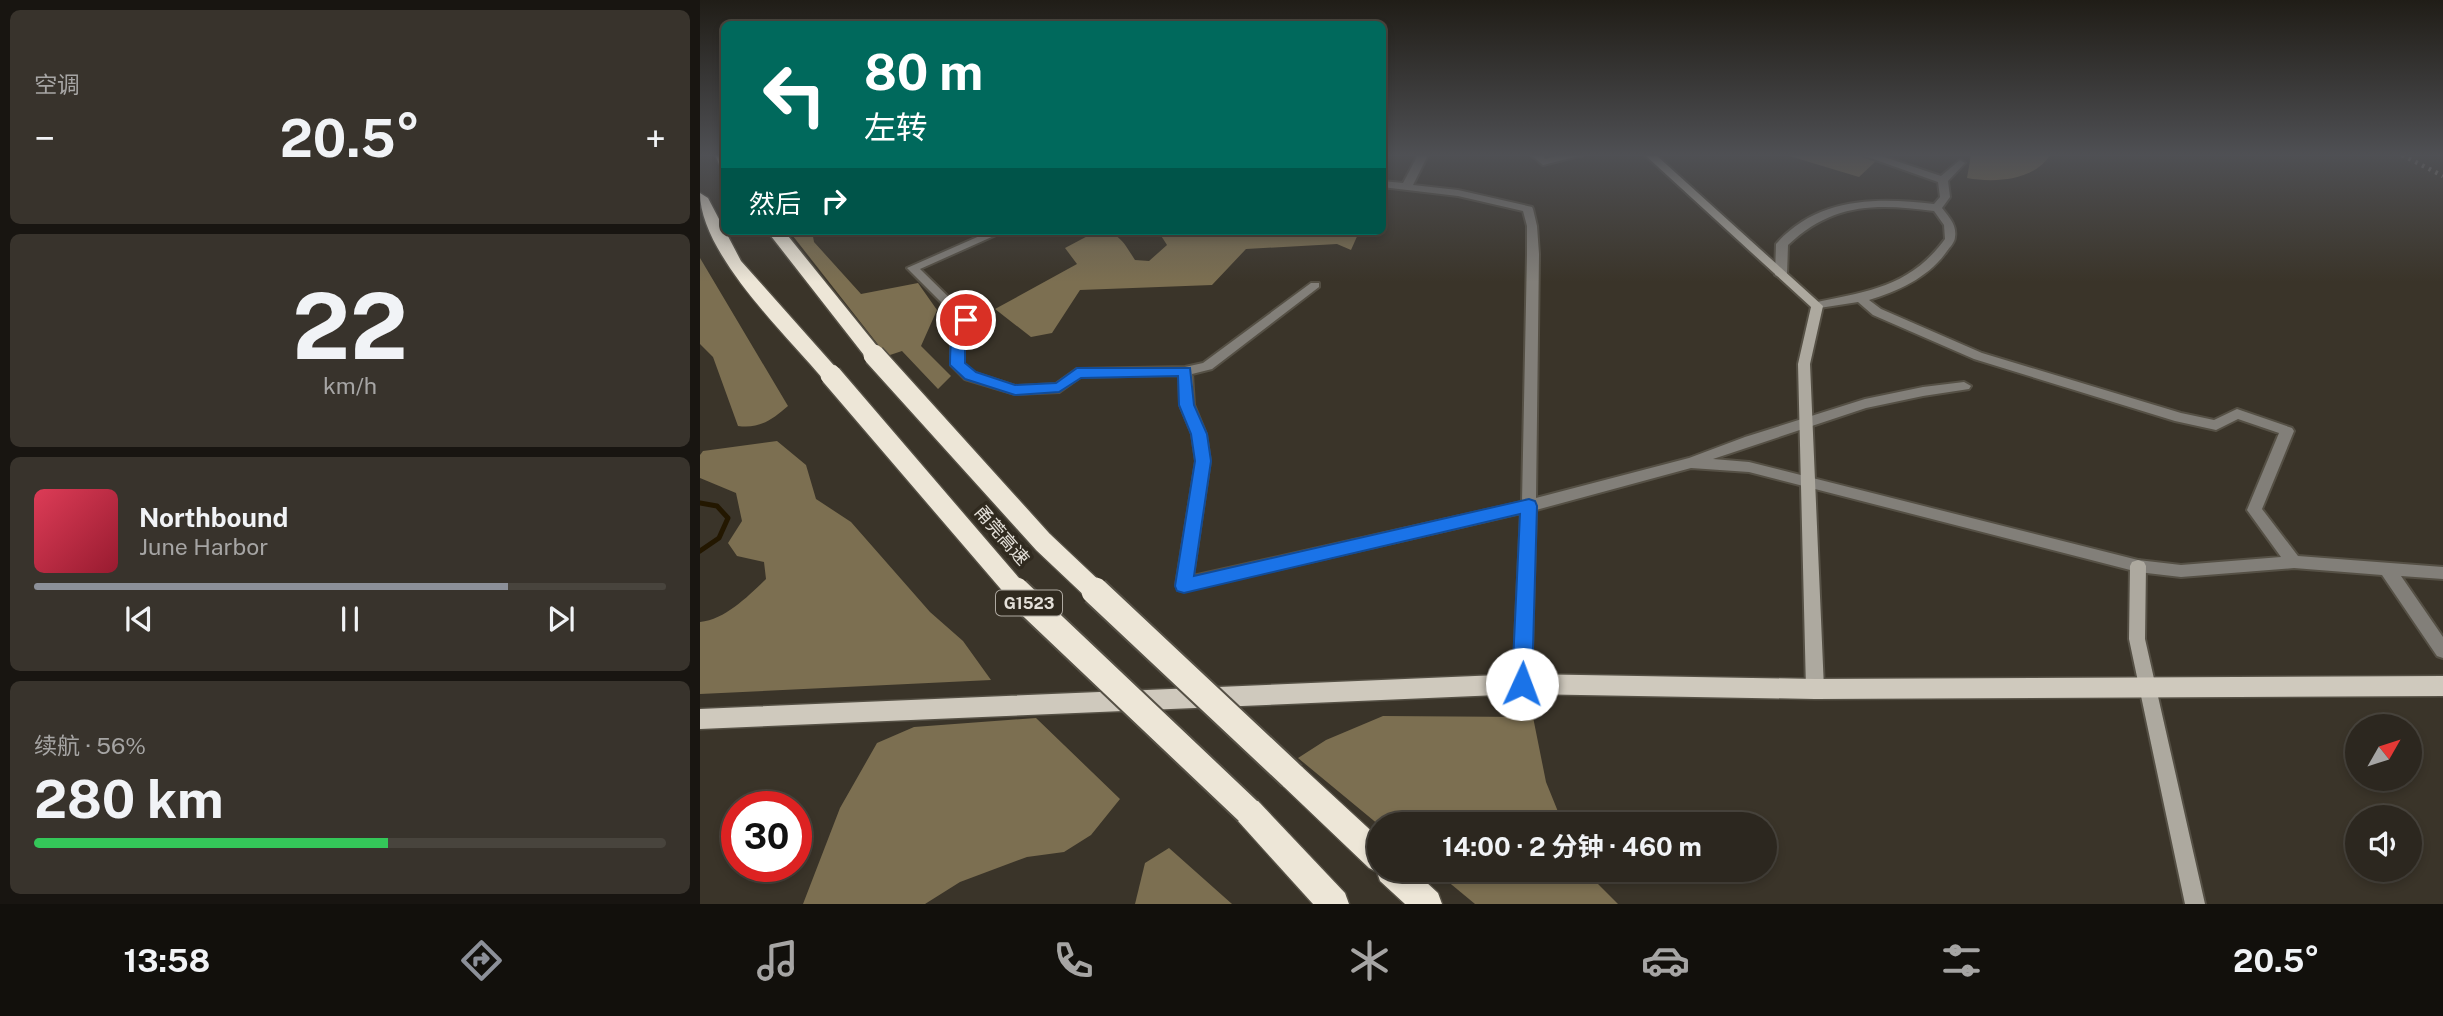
<!DOCTYPE html>
<html lang="zh">
<meta charset="utf-8">
<style>
:root{--surface:#2c271f;--page:#38332c;--text:#f1f3f6;--muted:#a6a5a4;--line:#48443d;--accent:#8c9099}
body{margin:0;font-family:"Public Sans","Noto Sans SC",sans-serif;background:var(--page);color:var(--text);height:100vh;display:flex;flex-direction:column;font-size:26px;white-space:nowrap}
*{box-sizing:border-box;margin:0}
p{font-size:23px;color:var(--muted)}
.icon{flex:none;width:38px;height:38px;fill:none;stroke:currentColor;stroke-width:2;stroke-linecap:round;stroke-linejoin:round}
.map{position:relative;flex:1;overflow:hidden}
.panel{display:flex;flex-direction:column;gap:10px;padding:10px;background:#181511;width:700px}
.panel>*{flex:none}
.top-card{position:absolute;left:21px;top:21px;width:665px;height:214px;border-radius:10px;box-shadow:0 4px 10px #0003,0 0 0 2px var(--line);background:#00695c;color:#fff;overflow:hidden}
.needle{width:46px;rotate:51deg}
.fabs{position:absolute;left:1645px;top:714px;display:grid;gap:14px}
.fabs a{display:grid;place-items:center;width:77px;height:77px;border-radius:50%;background:var(--surface);box-shadow:0 4px 10px #0003,0 0 0 2px var(--line);font-size:35px}
.speed{position:absolute;left:21px;top:791px;display:flex;gap:14px;font-size:35px;font-weight:700;text-align:center}
.speed>*{display:grid;place-content:center;width:91px;height:91px;border-radius:50%;background:var(--surface);box-shadow:0 4px 10px #0003,0 0 0 2px var(--line);line-height:1}
.speed .limit{border:10px solid #d22;background:#fff;color:#111}
.pin{position:absolute;display:grid;place-items:center;width:60px;height:60px;color:#fff;margin:-30px;border:4px solid #fff;border-radius:50%;box-shadow:0 2px 7px #0007}
.me{position:absolute;width:77px;margin:-38px;rotate:2deg;stroke-linejoin:round;filter:drop-shadow(0 0 5px #0008)}
.turn{display:flex;align-items:center;gap:24px;height:147px;padding:0 28px;font-size:32px}
.turn .icon{width:91px;height:91px;stroke-width:2.5}
.turn b{display:block;font-size:49px;line-height:60px}
.then{display:flex;align-items:center;height:66px;padding:0 28px;background:#0003;gap:14px;font-size:26px}
.big{font-size:52px;font-weight:700;line-height:1.1}
.panel .card{flex:1;display:flex;flex-direction:column;justify-content:center;gap:10px;min-width:0;padding:0 24px;border-radius:10px;background:var(--page)}
.panel .dial{align-items:center;gap:0}
.dial b{font-size:91px;line-height:1}
.song{display:flex;align-items:center;gap:21px}
.cover{width:84px;height:84px;border-radius:10px;background:linear-gradient(135deg,hsl(350 70% 55%),hsl(350 70% 35%))}
.played{height:7px;border-radius:4px;background:linear-gradient(90deg,var(--accent) 75%,var(--line) 75%)}
.keys{display:flex;justify-content:space-around;direction:ltr}
.heat{display:flex;justify-content:space-between;align-items:center;font-size:38px;direction:ltr}
.charge{height:10px;border-radius:5px;background:linear-gradient(90deg,#34c759 56%,var(--line) 0)}
.trip{position:absolute;left:667px;top:812px;width:410px;height:70px;border-radius:35px;background:var(--surface);box-shadow:0 4px 10px #0003,0 0 0 2px var(--line);font-weight:700;line-height:70px;text-align:center}
.dock{display:flex;height:112px;justify-content:space-around;align-items:center;background:#12100c;color:var(--muted)}
.dock .icon{width:49px;height:49px}
.dock .on{color:var(--accent)}
.dock b{font-size:32px;color:var(--text)}
main{display:flex;flex:1;min-height:0}
.map>svg:first-child{display:block}
.forest{fill:#7c6f51}
.lines{fill:none;stroke-linecap:round;stroke-linejoin:round}
.stream{stroke:#231700;stroke-width:5}
.street-casing{stroke:#555045;stroke-width:4}
.secondary-casing{stroke:#555045;stroke-width:4}
.primary-casing{stroke:#555045;stroke-width:3}
.highway-casing{stroke:#555045;stroke-width:3}
.street{fill:#827f79;fill-rule:evenodd}
.secondary{fill:#ada99f;fill-rule:evenodd}
.primary{fill:#cfc9bd;fill-rule:evenodd}
.highway{fill:#ede6d7;fill-rule:evenodd}
.rail{stroke:#9a958d;stroke-width:4.5;stroke-dasharray:2.5 5;stroke-linecap:butt}
.highway-bridge-far1-casing{stroke:#555045;stroke-width:24;stroke-linecap:butt}
.highway-bridge-casing{stroke:#555045;stroke-width:31;stroke-linecap:butt}
.highway-bridge-far1{stroke:#ede6d7;stroke-width:21}
.highway-bridge{stroke:#ede6d7;stroke-width:27}
.route{fill:#1a73e8;stroke:#114b97;stroke-width:2}
.labels{text-anchor:middle;dominant-baseline:central;stroke-width:7;stroke-linejoin:round;paint-order:stroke}
.shield{fill:#302a1f;stroke:#aea9a1;stroke-width:2}
.shield-label{font-size:16px;font-weight:bold;fill:#e4e0d9}
.street-label{font-size:18px;fill:#e4e0d9;stroke:#302a1f}
</style>
<main>
<section class="panel">
<div class="card"><p>空调</p>
<div class="heat"><a>−</a><b class="big">20.5°</b><a>+</a></div>
</div>
<div class="card dial"><b>22</b><p>km/h</p></div>
<div class="card">
<div class="song"><i class="cover"></i><div><b>Northbound</b><p>June Harbor</p></div></div>
<div class="played"></div>
<div class="keys"><svg class="icon" aria-label="previous" viewBox="0 0 24 24"><path d="M18 5L8 12l10 7zM5 5v14"/></svg><svg class="icon" aria-label="pause" viewBox="0 0 24 24"><path d="M8 5v14M16 5v14"/></svg><svg class="icon" aria-label="next" viewBox="0 0 24 24"><path d="M6 5l10 7-10 7zM19 5v14"/></svg></div>
</div>
<div class="card"><p>续航 · 56%</p><b class="big">280 km</b><div class="charge"></div></div>
</section>
<div class="map">
<svg width="1743" height="904" viewBox="0 0 1743 904">
<rect width="100%" height="100%" fill="#3a3429"/>
<g class="forest">
<polygon points="1086,155 1163,155 1176,161 1159,177"/>
<path d="M1271 155H1350C1334 181 1294 183 1267 178Z"/>
<polygon points="89,231 112,231 114,242 161,294 218,283 237,310 221,346 251,376 238,389 202,351 187,356"/>
<path d="M397 231C419 231 424 243 435 260L449 261 467 245 458 231 659 232 651 250 637 244 546 249 512 285 380 290 352 333 331 337 295 309 377 264 365 248Z"/>
<path d="M0 258 88 406C72 420 59 429 38 426L13 357 0 344Z"/>
<path d="M77 441 106 465 116 499 151 522 230 612 263 641 291 680 0 694V622C26 619 48 596 66 579L64 562 37 556 28 543 42 521 36 493 0 478V455L3 451Z"/>
<polygon points="683,716 833,717 846,782 863,824 679,825 598,758 626,740"/>
<polygon points="336,718 420,799 391,835 364,852 327,857 260,882 225,904 103,904 140,808 177,743 214,727"/>
<polygon points="469,848 532,904 435,904 445,863"/>
<polygon points="734,870 884,870 918,904 775,904"/>
</g>
<g class="lines">
<polyline class="stream" points="0,503 17,506 28,518 19,538 0,551"/>
<g class="street-casing">
<g id="street">
<path d="M718 155H728L713 185 758 190 832 207 833 209 837 226 839 254 836 498 989 458 1045 437 1165 399 1223 387 1264 382 1271 386 1269 389 1223 396 1166 408 1013 459 1049 462 1438 560 1481 565 1581 557 1547 510 1579 433 1538 419 1516 430 1475 421 1274 359 1173 315 1158 302 1113 309V303C1167 291 1209 288 1245 239L1244 225 1234 211C1176 203 1132 203 1088 245L1087 275 1081 278 1075 275 1076 244C1117 197 1178 197 1234 204L1240 197 1238 182 1162 155H1178L1241 176 1260 160 1265 163 1248 181 1250 197 1242 208C1249 217 1257 225 1255 237 1255 242 1250 247 1247 251 1229 277 1199 291 1169 300L1181 309 1282 353 1481 413 1514 420 1537 409 1592 428 1594 431 1562 509 1598 556 1743 567V579L1701 576 1743 637V658L1737 656 1682 575 1594 568 1481 577 1438 572 1049 472 991 468 836 510 831 684 828 689 822 692 816 689 813 684 821 513 484 591 478 590 476 585 496 461 492 434 480 405 479 375 380 377 359 392 315 394 265 379 251 365V343L260 321 207 268 291 231H305L220 269 272 320 263 343V364L275 373 315 386 356 384 377 369 485 367 503 363 611 283H619V287L512 369 492 374 494 405 506 434 510 461 493 576 822 502 827 254V226L823 211 758 196 682 187V181L703 183Z"/>
<polygon points="831,155 842,155 845,159 861,155 883,155 843,165"/>
</g>
</g>
<g class="secondary-casing">
<g id="secondary">
<polygon points="945,155 956,155 1123,306 1110,364 1124,689 1121,694 1115,697 1109,694 1106,689 1098,364 1111,307"/>
<polygon points="1438,560 1444,562 1446,566 1445,639 1505,904 1485,904 1429,639 1430,566 1432,562"/>
</g>
</g>
<g class="primary-casing">
<polygon id="primary" points="822,674 1115,679 1743,676 1743,696 1115,699 822,694 0,729 0,709"/>
</g>
<g class="highway-casing">
<g id="highway">
<polygon points="15,155 24,155 24,165 19,164"/>
<path d="M0 193 8 198 41 261 138 370 141 375 138 380H124C85 334 0 253 0 193Z"/>
<polygon points="67,231 84,231 181,351 183,355 181,359 167,359"/>
<polygon points="592,763 602,767 679,838 679,870 713,870 738,893 742,904 705,904 680,881 677,872 669,868 582,785 578,776 582,767"/>
<polygon points="548,797 558,801 645,893 649,904 613,904 538,821 534,811 538,801"/>
</g>
</g>
<use href="#street" class="street"/>
<use href="#secondary" class="secondary"/>
<use href="#primary" class="primary"/>
<use href="#highway" class="highway"/>
<polyline class="rail" points="1702,155 1743,176"/>
<g class="highway-bridge-far1-casing">
<g id="highway-bridge-far1">
<polyline points="174,355 343,542 397,593"/>
<polyline points="131,375 318,593"/>
</g>
</g>
<g class="highway-bridge-casing">
<g id="highway-bridge">
<polyline points="316,591 548,811"/>
<polyline points="395,591 592,776"/>
</g>
</g>
<use href="#highway-bridge-far1" class="highway-bridge-far1"/>
<use href="#highway-bridge" class="highway-bridge"/>
</g>
<linearGradient id="sky" x2="0" y2="1"><stop stop-color="#201d17"/><stop offset="0.55" stop-color="#4f5054"/><stop offset="1" stop-color="#4f5054" stop-opacity="0"/></linearGradient>
<rect width="1743" height="282" fill="url(#sky)"/>
<path class="route" d="M266 316 273 320 265 343V363L276 372 315 385 356 383 377 368H490L494 405 507 434 511 461 494 576 829 499 835 501 837 506 832 684 829 690 822 693 815 690 812 684 820 514 484 593 477 591 475 586 495 461 491 434 479 405 478 376 381 378 359 392 315 395 265 379 250 365C250 350 250 322 266 316Z"/>
<g class="labels">
<rect class="shield" x="296" y="590.5" width="66" height="25" rx="5"/>
<g class="shield-label">
<text x="329" y="603">G1523</text>
</g>
<g class="street-label">
<text transform="translate(302 535) rotate(49)">甬莞高速</text>
</g>
</g>
</svg>
<div class="fabs">
<a><svg class="needle" viewBox="-14 -14 28 28"><path d="M0-13l5 13h-10z" fill="#e53935"/><path d="M0 13l5-13h-10z" fill="#a6a5a4"/></svg></a>
<a><svg class="icon" aria-label="sound" viewBox="0 0 24 24"><path d="M4 9h4l5-4v14l-5-4H4zM17 9q2 3 0 6"/></svg></a>
</div>
<div class="speed"><div class="limit">30</div></div>
<div class="pin" style="left:266px;top:320px;background:#d93025"><svg class="icon" aria-label="arrive" viewBox="0 0 24 24"><path d="M6 21V4h12l-3 4 3 4H6"/></svg></div>
<svg class="me" style="left:822px;top:684px" viewBox="-20 -20 40 40"><circle r="19" fill="#fff"/><path d="M0-13L10 11 0 6-10 11z" fill="#1a73e8"/></svg>
<div class="trip">14:00 · 2 分钟 · 460 m</div>
<div class="top-card">
<div class="turn"><svg class="icon" aria-label="left" viewBox="0 0 24 24"><path d="M17 20v-9H6M10 6l-5 5 5 5"/></svg><div><b>80 m</b>左转</div></div>
<div class="then">然后<svg class="icon" aria-label="right" viewBox="0 0 24 24"><path d="M7 20v-9h11M14 6l5 5-5 5"/></svg></div>
</div>
</div>
</main>
<nav class="dock">
<b>13:58</b>
<svg class="icon on" aria-label="directions" viewBox="0 0 24 24"><path d="M12 3l9 9-9 9-9-9zM9 14v-3h6M13 9l2 2-2 2"/></svg>
<svg class="icon" aria-label="music" viewBox="0 0 24 24"><path d="M9 18V5l10-2v13"/><circle cx="6" cy="18" r="3"/><circle cx="16" cy="16" r="3"/></svg>
<svg class="icon" aria-label="phone" viewBox="0 0 24 24"><path d="M5 4h4l2 5-3 2q2 4 5 5l2-3 5 2v4C11 20 4 13 5 4z"/></svg>
<svg class="icon" aria-label="climate" viewBox="0 0 24 24"><path d="M12 3v18M4 7l16 10M4 17L20 7"/></svg>
<svg class="icon" aria-label="car" viewBox="0 0 24 24"><path d="M5 17H2v-5l4-1 3-4h7l3 4 3 1v5h-3M9 17h6M6 11h13"/><circle cx="7" cy="17" r="2"/><circle cx="17" cy="17" r="2"/></svg>
<svg class="icon" aria-label="filters" viewBox="0 0 24 24"><path d="M4 7h16M4 17h16"/><circle cx="9" cy="7" r="2"/><circle cx="15" cy="17" r="2"/></svg>
<b>20.5°</b>
</nav>
